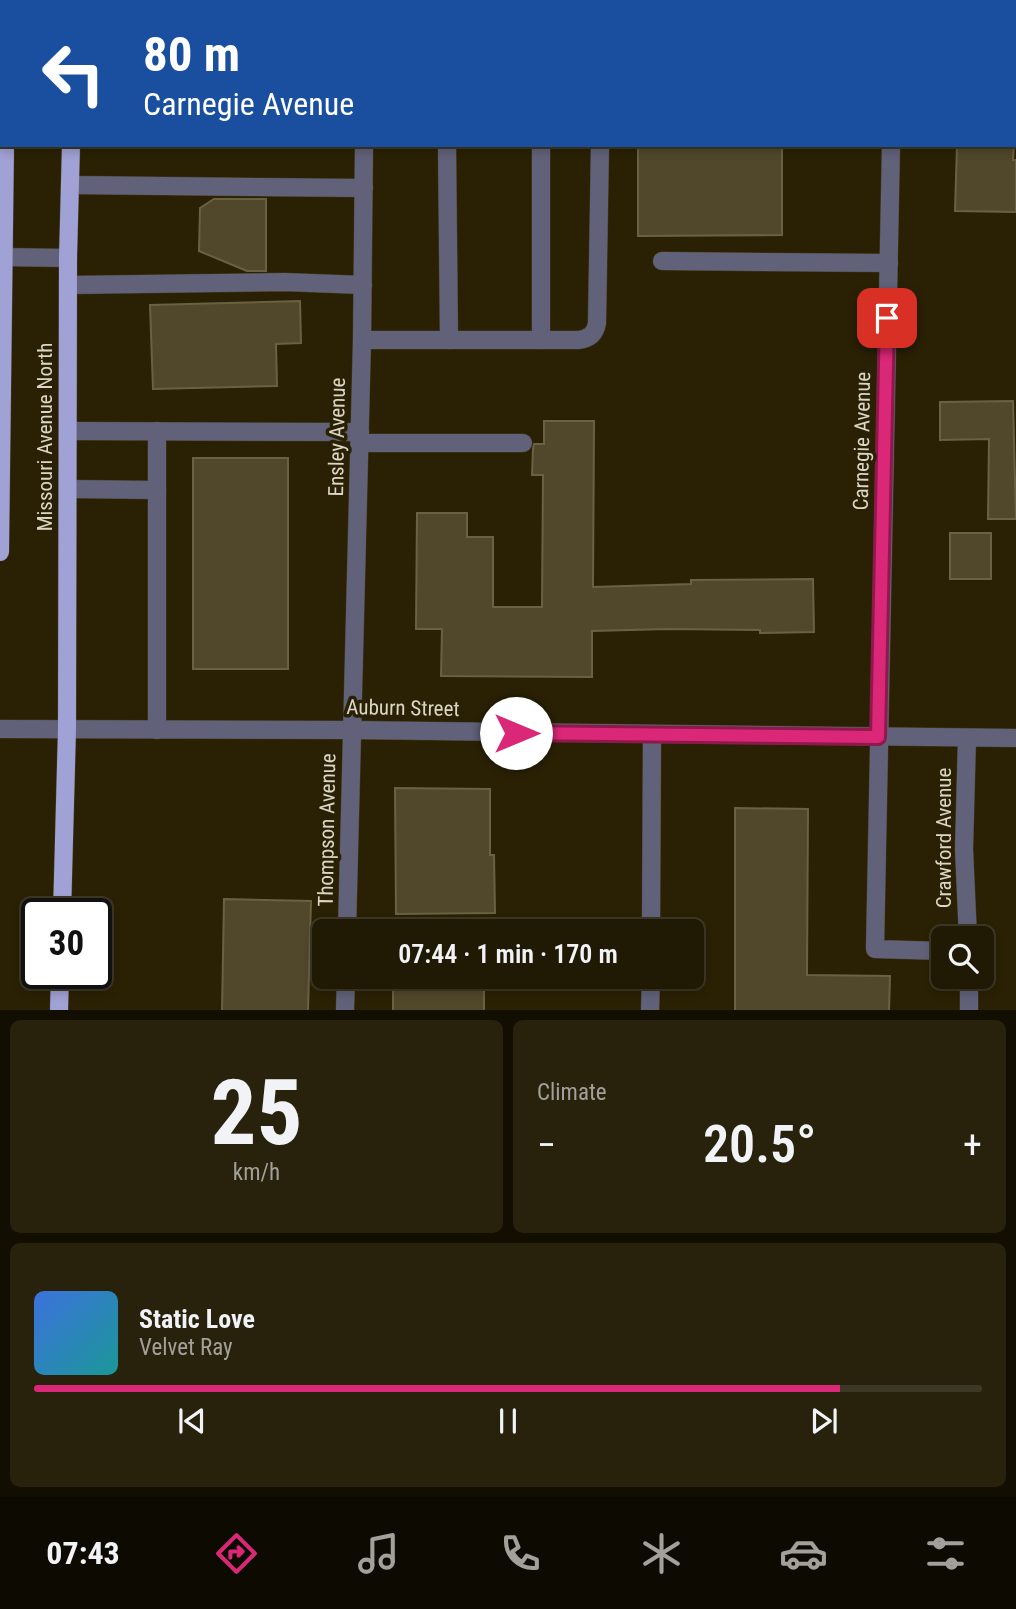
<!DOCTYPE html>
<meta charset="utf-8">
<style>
:root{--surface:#201903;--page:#28220d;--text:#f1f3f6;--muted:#a2a09a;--line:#3d3825;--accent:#db2777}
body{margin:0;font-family:"Roboto Condensed",sans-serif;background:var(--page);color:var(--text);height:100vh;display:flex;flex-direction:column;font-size:26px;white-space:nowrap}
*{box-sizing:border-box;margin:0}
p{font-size:23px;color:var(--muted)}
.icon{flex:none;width:38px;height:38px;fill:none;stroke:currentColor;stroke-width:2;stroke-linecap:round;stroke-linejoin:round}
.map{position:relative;height:1010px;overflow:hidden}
.panel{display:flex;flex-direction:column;gap:10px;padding:10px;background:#120e02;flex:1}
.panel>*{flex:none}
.banner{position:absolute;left:0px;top:0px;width:1017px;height:147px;box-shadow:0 4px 10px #0003,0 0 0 2px var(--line);background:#1a4fa0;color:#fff;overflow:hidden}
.fabs{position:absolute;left:931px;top:926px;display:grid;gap:14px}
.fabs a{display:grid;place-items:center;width:63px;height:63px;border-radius:10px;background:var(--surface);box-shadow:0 4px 10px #0003,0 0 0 2px var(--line);font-size:35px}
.speed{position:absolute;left:21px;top:898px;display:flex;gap:14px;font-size:35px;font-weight:700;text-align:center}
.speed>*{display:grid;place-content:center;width:91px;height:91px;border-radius:50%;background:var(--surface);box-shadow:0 4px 10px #0003,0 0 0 2px var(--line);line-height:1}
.speed .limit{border:4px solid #111;border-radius:10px;background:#fff;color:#111}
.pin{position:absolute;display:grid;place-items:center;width:60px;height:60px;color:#fff;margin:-30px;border-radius:14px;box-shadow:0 4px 10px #0006}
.me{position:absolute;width:77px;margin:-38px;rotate:90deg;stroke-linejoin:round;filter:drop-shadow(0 0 5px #0008)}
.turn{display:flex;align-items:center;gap:24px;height:147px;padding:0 28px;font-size:32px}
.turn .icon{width:91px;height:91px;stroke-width:2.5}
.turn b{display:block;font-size:49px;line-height:60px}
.big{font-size:52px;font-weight:600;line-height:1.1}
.panel .tile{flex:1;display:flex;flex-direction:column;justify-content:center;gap:10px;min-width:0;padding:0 24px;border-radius:10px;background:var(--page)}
.panel .dial{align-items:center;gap:0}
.dial b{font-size:91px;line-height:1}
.song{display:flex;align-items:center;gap:21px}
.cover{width:84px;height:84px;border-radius:10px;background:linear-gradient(135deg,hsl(220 70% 55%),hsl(180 70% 35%))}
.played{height:7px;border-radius:4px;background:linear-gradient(90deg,var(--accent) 85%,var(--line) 85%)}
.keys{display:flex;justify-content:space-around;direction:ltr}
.heat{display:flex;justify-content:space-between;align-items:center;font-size:38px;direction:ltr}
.panel .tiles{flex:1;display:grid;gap:10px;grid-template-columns:1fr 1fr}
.tile:last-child{grid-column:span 2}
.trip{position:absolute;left:312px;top:919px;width:392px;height:70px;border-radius:10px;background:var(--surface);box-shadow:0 4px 10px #0003,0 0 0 2px var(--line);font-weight:600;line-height:70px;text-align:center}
.dock{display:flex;height:112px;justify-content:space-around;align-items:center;background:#0d0a01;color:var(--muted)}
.dock .icon{width:49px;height:49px}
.dock .on{color:var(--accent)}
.dock b{font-size:32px;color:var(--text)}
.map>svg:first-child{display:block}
.building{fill:#51482b;stroke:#6a6143;stroke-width:2}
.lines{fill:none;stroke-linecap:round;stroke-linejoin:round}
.minor-casing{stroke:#463e23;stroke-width:19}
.major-casing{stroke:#463e23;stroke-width:19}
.minor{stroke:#61627a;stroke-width:18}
.major{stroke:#a0a1d4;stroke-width:18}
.route-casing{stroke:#8e194d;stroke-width:18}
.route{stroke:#db2777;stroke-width:12}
.labels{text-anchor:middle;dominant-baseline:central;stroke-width:7;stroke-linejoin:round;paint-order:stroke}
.street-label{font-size:21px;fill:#dbd6c5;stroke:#2a2104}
</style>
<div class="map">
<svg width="1016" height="1011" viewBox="0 0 1016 1011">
<rect width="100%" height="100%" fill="#2a2104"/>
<g class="building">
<polygon points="638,145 782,145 782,235 638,236"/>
<polygon points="957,145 1014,145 1013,160 1016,160 1016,212 955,211"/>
<polygon points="214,199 266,199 266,271 247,271 199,251 200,208"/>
<polygon points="300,301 301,343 276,344 277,386 153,389 150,305"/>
<polygon points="1013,401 1016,519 988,519 989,439 940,440 940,402"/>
<polygon points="544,421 594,421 593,587 691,584 691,580 813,579 814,632 760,633 760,630 668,629 592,631 592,677 441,676 442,629 416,629 417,513 467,513 467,537 493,537 493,607 542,607 543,475 532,475 533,449 534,444 544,444"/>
<rect x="193" y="458" width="95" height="211"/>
<rect x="950" y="533" width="41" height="46"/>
<polygon points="395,788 490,789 490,855 494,855 495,913 396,914"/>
<polygon points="735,808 808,809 807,975 890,976 889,1011 735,1011"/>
<polygon points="224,899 311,901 308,1011 222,1011"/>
<rect x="393" y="976" width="91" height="35"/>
</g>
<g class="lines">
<g class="minor-casing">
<g id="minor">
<polyline points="131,0 131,2"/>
<polyline points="341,2 341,0"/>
<polyline points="366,2 366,0"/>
<polyline points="598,2 598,0"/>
<polyline points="895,2 895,0"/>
<polyline points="447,145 449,340"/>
<polyline points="541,145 541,340"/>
<polyline points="891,145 875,949 943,951"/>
<polyline points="70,185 364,188"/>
<polyline points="0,257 68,258"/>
<polyline points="662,261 889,263"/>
<polyline points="68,285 284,282 363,285"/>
<path d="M362 340H579C590 338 595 334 597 323L600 145"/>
<polyline points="68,431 360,432"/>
<polyline points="360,443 523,443"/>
<polyline points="68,489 157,490"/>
<polyline points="0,729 352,730 1016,738"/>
<polyline points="157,730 157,431"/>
<polyline points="967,738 964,849 968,938"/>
<polyline points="347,931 362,340 364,145"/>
<polyline points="651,931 652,734"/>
<polyline points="345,1011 346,976"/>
<polyline points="650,1011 651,976"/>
<polyline points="969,1011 969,976"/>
</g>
</g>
<g class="major-casing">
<g id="major">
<polyline points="8,2 8,0"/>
<polyline points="74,2 74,0"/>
<polyline points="0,552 5,145"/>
<polyline points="62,914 67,729 68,258 71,145"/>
<polyline points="59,1011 60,973"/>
</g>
</g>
<use href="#minor" class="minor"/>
<use href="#major" class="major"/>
</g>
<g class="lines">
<g class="route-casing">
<polyline id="route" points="516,733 878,737 887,318"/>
</g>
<use href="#route" class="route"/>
</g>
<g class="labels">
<g class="street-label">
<text transform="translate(45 437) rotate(-90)">Missouri Avenue North</text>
<text transform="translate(337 437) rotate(-89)">Ensley Avenue</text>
<text transform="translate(862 441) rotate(-89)">Carnegie Avenue</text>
<text transform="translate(403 708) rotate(1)">Auburn Street</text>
<text transform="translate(327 830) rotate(-89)">Thompson Avenue</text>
<text transform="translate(944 838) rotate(-90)">Crawford Avenue</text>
</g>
</g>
</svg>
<div class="fabs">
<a><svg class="icon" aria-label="search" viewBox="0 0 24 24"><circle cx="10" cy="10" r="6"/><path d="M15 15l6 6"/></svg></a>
</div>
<div class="speed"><div class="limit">30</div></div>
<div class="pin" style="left:887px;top:318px;background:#d93025"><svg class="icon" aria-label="arrive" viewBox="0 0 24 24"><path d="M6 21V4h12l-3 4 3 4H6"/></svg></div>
<svg class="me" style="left:516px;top:733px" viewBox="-20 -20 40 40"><circle r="19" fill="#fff"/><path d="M0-13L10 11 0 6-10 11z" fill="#db2777"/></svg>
<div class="trip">07:44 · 1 min · 170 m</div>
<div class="banner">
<div class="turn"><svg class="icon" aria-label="left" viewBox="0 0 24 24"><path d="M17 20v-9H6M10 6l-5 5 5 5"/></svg><div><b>80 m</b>Carnegie Avenue</div></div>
</div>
</div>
<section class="panel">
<div class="tiles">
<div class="tile dial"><b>25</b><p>km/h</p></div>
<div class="tile"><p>Climate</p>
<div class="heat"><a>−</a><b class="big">20.5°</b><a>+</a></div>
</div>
<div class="tile">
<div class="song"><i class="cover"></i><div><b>Static Love</b><p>Velvet Ray</p></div></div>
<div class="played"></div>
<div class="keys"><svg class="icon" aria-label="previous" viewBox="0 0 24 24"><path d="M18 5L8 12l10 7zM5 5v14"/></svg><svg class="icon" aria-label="pause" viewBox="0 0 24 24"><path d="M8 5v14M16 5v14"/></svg><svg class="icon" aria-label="next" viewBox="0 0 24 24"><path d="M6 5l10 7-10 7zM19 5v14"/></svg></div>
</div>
</div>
</section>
<nav class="dock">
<b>07:43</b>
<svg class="icon on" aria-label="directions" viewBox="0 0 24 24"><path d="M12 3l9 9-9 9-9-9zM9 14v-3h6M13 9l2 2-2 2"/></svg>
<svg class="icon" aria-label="music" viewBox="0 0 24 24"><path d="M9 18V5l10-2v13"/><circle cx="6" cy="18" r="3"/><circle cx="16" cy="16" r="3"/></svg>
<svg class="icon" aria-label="phone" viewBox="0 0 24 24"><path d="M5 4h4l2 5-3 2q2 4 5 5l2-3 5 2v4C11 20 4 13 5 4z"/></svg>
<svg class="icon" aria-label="climate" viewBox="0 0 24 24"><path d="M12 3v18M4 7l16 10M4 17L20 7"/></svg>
<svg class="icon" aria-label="car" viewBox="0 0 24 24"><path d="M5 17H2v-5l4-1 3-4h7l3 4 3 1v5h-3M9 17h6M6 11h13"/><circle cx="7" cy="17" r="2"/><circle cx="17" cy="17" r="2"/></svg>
<svg class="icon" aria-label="filters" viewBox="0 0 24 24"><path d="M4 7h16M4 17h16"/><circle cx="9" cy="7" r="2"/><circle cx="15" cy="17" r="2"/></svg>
</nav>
